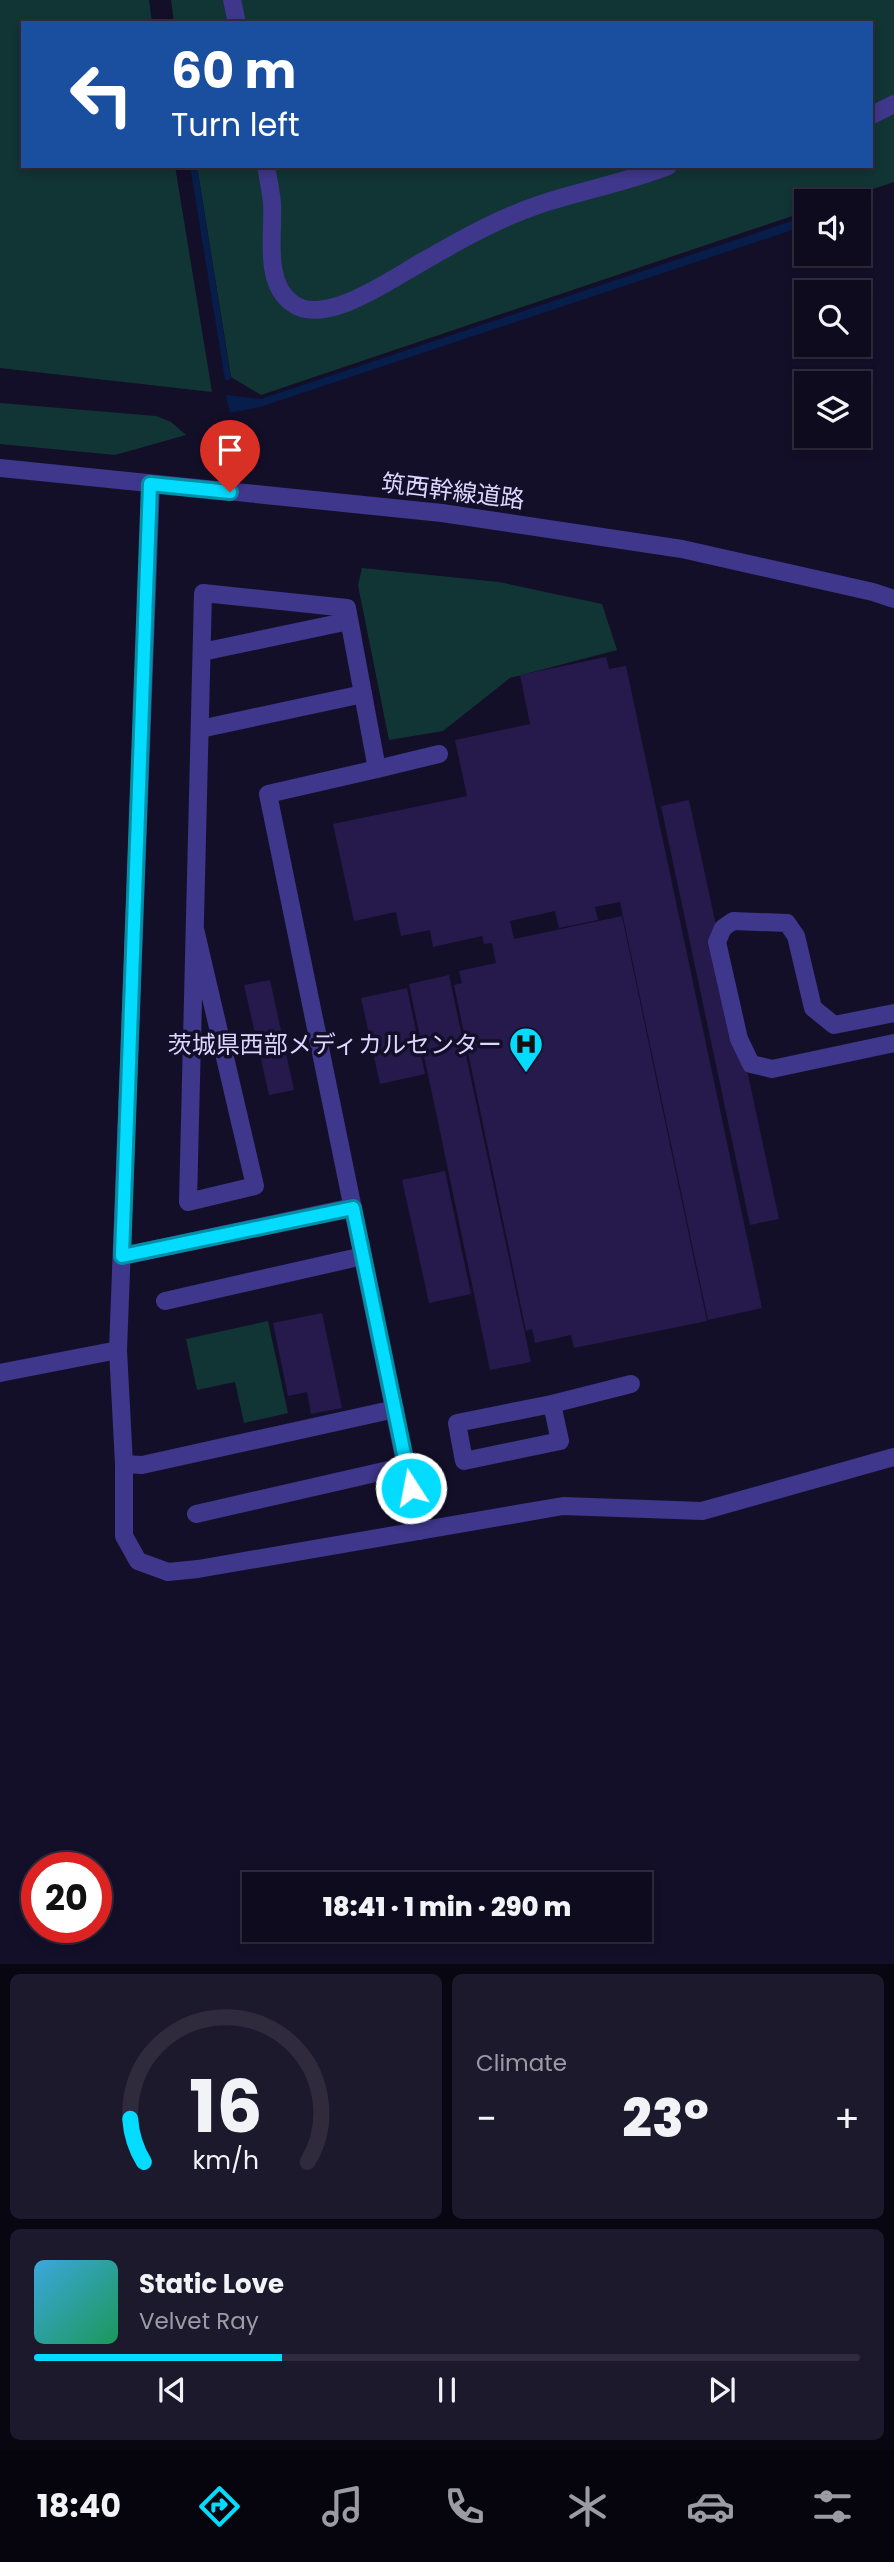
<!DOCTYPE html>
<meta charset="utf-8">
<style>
:root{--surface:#0f0b1f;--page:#1d192c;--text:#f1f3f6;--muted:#9b9ba4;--line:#2f2b3d;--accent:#03dcff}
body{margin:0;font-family:Poppins,"Noto Sans JP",sans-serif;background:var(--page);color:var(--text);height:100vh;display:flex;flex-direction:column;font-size:26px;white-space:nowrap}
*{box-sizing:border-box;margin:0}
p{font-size:23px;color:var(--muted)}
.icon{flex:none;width:38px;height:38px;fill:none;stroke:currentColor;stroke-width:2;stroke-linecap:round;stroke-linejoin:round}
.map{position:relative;height:1964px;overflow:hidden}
.drawer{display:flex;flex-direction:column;gap:10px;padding:10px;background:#080611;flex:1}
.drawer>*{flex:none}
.guide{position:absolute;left:21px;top:21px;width:852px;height:147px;border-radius:0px;box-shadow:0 4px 10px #0003,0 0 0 2px var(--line);background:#1a4fa0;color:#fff;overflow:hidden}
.controls{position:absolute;left:794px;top:189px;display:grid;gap:14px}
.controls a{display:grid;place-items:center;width:77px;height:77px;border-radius:0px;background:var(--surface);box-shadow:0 4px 10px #0003,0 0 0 2px var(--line);font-size:35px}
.speed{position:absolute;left:21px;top:1852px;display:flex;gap:14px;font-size:35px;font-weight:700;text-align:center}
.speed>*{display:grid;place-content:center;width:91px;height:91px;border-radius:50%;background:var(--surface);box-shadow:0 4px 10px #0003,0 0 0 2px var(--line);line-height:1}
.speed .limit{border:10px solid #d22;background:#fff;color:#111}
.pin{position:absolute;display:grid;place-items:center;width:60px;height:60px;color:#fff;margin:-72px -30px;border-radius:50% 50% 50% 0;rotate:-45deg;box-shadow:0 0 7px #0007}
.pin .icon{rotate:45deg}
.me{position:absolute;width:77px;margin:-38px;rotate:349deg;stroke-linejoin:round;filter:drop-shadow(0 0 5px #0008)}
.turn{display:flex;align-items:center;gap:24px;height:147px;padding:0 35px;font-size:32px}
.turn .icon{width:91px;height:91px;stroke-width:2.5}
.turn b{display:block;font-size:49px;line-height:60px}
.big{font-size:52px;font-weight:800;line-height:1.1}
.drawer .tile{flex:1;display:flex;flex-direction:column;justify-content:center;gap:10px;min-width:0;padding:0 24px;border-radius:10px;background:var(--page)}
.drawer .dial{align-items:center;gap:0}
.dial svg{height:182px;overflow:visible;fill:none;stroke:var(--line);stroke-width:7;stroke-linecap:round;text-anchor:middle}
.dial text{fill:var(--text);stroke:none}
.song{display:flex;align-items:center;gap:21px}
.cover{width:84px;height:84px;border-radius:10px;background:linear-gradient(135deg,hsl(200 70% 55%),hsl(150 70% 35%))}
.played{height:7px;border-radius:4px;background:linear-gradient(90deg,var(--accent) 30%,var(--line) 30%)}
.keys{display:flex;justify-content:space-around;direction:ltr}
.heat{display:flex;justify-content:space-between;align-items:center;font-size:38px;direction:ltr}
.drawer .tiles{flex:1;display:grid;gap:10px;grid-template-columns:1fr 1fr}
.tile:last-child{grid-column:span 2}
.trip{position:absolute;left:242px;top:1872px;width:410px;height:70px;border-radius:0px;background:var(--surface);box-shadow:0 4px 10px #0003,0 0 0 2px var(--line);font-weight:800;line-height:70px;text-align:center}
.dock{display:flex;height:112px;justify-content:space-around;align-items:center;background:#06040c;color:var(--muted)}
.dock .icon{width:49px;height:49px}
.dock .active{color:var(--accent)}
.dock b{font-size:32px;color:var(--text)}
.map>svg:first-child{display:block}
.green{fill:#113434}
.water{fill:#071d4a}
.building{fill:#26194b}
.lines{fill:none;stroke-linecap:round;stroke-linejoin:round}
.minor{stroke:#3e378b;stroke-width:18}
.route-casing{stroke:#028fa6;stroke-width:18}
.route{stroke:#03dcff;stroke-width:12}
.labels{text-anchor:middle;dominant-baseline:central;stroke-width:7;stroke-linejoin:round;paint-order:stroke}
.street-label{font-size:24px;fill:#ddd7ff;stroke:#140f29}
.poi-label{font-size:24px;fill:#ddd7ff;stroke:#140f29;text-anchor:end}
</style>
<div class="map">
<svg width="894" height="1964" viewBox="0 0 894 1964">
<rect width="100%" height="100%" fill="#140f29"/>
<g class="green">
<polygon points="0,0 149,0 152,23 23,23 23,166 175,166 212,392 0,368"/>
<polygon points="171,0 894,0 894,182 837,201 807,201 807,211 261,395 231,377 197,166 872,166 872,23 174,23"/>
<polygon points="0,403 156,416 171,422 186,435 115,455 0,444"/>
<polygon points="362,568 499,582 602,604 617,650 510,678 443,731 389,740 358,585"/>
<polygon points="268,1321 288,1413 244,1423 235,1382 197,1390 186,1339"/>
</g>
<g class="water">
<polygon points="190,166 197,166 231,379 225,380"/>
<polygon points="807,216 807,225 263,406 230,413 226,395 261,399"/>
</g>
<g class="building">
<polygon points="606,657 609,669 626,666 762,1308 708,1320 620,902 595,907 598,920 559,928 555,911 510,921 514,939 622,916 707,1321 574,1348 571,1335 535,1343 532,1329 526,1331 454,985 462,983 459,971 496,963 492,943 484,944 482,936 433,947 430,930 401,936 396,912 354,921 333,824 467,796 455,740 530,724 520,675"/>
<polygon points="689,800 779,1219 750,1225 661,806"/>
<polygon points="449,975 531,1362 490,1370 409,984"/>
<polygon points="270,980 294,1090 269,1095 244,985"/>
<polygon points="407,988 425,1074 380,1084 361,998"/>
<polygon points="445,1171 471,1294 429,1303 402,1180"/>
<polygon points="322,1313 342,1408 311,1414 307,1392 288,1396 273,1323"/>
</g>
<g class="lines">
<g class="minor">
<polyline points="232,0 237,23"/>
<polyline points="872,115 894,104"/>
<path d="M266 166C268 178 271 191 272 203 274 234 263 282 292 303 324 328 393 278 422 262 460 240 499 218 541 204 584 190 627 182 668 166"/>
<polyline points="0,468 442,513 682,549 873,592 894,599"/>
<polyline points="151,484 118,1350 124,1464 124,1536 138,1561 168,1572 198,1569 563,1506 702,1511 894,1457"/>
<polyline points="202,652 349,621"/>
<polyline points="200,729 363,694"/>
<polyline points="377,769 439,754"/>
<polyline points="195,929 255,1186 188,1202 203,593 347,608 377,769 268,794 419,1531"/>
<polyline points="894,1013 834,1025 813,1008 796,936 787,923 733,921 723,928 717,942 739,1039 751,1064 772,1069 894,1043"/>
<polyline points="123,1256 353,1207"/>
<polyline points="165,1301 363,1256"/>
<polyline points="0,1373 118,1350"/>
<polygon points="552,1404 560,1441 464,1461 457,1423"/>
<polyline points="552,1404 631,1384"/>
<polyline points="124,1464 142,1465 395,1409"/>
<polyline points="196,1514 406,1466"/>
</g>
</g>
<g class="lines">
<g class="route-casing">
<polyline id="route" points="230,492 150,484 122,1256 353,1208 411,1488"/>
</g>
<use href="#route" class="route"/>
</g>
<defs>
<g id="hospital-pin" transform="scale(1.75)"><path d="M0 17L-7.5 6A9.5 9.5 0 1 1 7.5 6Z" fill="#03dcff" stroke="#140f29"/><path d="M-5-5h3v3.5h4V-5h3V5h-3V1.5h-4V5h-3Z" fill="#111"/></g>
</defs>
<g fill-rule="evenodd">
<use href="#hospital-pin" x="526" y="1044"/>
</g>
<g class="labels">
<g class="street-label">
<text transform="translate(453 491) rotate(7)">筑西幹線道路</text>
</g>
<g class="poi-label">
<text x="502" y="1044">茨城県西部メディカルセンター</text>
</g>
</g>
</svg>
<div class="controls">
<a><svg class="icon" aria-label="sound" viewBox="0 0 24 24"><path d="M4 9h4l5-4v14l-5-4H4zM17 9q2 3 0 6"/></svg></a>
<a><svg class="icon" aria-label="search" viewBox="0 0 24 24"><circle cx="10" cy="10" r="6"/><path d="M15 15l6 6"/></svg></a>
<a><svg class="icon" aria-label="layers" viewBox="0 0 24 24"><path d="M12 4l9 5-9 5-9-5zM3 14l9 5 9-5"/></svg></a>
</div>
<div class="speed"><div class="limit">20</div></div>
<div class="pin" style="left:230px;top:492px;background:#d93025"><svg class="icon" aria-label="arrive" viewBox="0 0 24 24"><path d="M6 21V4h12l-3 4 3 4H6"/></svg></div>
<svg class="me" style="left:411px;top:1488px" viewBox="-20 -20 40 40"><circle r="17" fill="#03dcff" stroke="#fff" stroke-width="3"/><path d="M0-11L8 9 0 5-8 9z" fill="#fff"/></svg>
<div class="trip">18:41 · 1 min · 290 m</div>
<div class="guide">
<div class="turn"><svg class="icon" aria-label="left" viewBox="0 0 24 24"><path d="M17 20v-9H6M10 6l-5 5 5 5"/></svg><div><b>60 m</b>Turn left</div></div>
</div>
</div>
<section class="drawer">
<div class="tiles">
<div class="tile dial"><svg viewBox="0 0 100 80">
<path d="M14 69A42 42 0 1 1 86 69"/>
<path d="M14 69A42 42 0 0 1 8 50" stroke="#03dcff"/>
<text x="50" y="56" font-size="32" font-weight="700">16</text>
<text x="50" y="72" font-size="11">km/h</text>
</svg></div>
<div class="tile"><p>Climate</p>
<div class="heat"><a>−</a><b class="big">23°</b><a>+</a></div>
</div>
<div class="tile">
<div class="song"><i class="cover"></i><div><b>Static Love</b><p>Velvet Ray</p></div></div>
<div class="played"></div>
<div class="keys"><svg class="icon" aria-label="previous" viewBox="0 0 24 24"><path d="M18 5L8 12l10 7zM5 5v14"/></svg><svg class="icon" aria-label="pause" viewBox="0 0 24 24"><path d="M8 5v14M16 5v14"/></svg><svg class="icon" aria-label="next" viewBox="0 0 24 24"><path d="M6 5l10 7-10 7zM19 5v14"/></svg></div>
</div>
</div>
</section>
<nav class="dock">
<b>18:40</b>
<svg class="icon active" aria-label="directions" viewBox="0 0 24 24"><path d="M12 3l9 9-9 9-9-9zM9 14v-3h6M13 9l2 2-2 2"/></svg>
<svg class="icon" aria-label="music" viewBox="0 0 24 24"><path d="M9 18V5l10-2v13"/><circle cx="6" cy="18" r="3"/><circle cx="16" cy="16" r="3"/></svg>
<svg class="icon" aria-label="phone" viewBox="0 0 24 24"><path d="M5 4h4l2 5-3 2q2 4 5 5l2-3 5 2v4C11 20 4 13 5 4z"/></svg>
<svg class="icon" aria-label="climate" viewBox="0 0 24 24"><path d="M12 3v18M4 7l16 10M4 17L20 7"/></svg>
<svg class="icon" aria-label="car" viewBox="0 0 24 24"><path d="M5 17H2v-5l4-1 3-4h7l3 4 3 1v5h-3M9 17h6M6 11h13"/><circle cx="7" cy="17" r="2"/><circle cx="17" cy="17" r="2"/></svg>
<svg class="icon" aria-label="filters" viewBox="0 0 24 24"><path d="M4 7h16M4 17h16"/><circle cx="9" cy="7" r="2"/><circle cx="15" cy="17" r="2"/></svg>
</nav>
